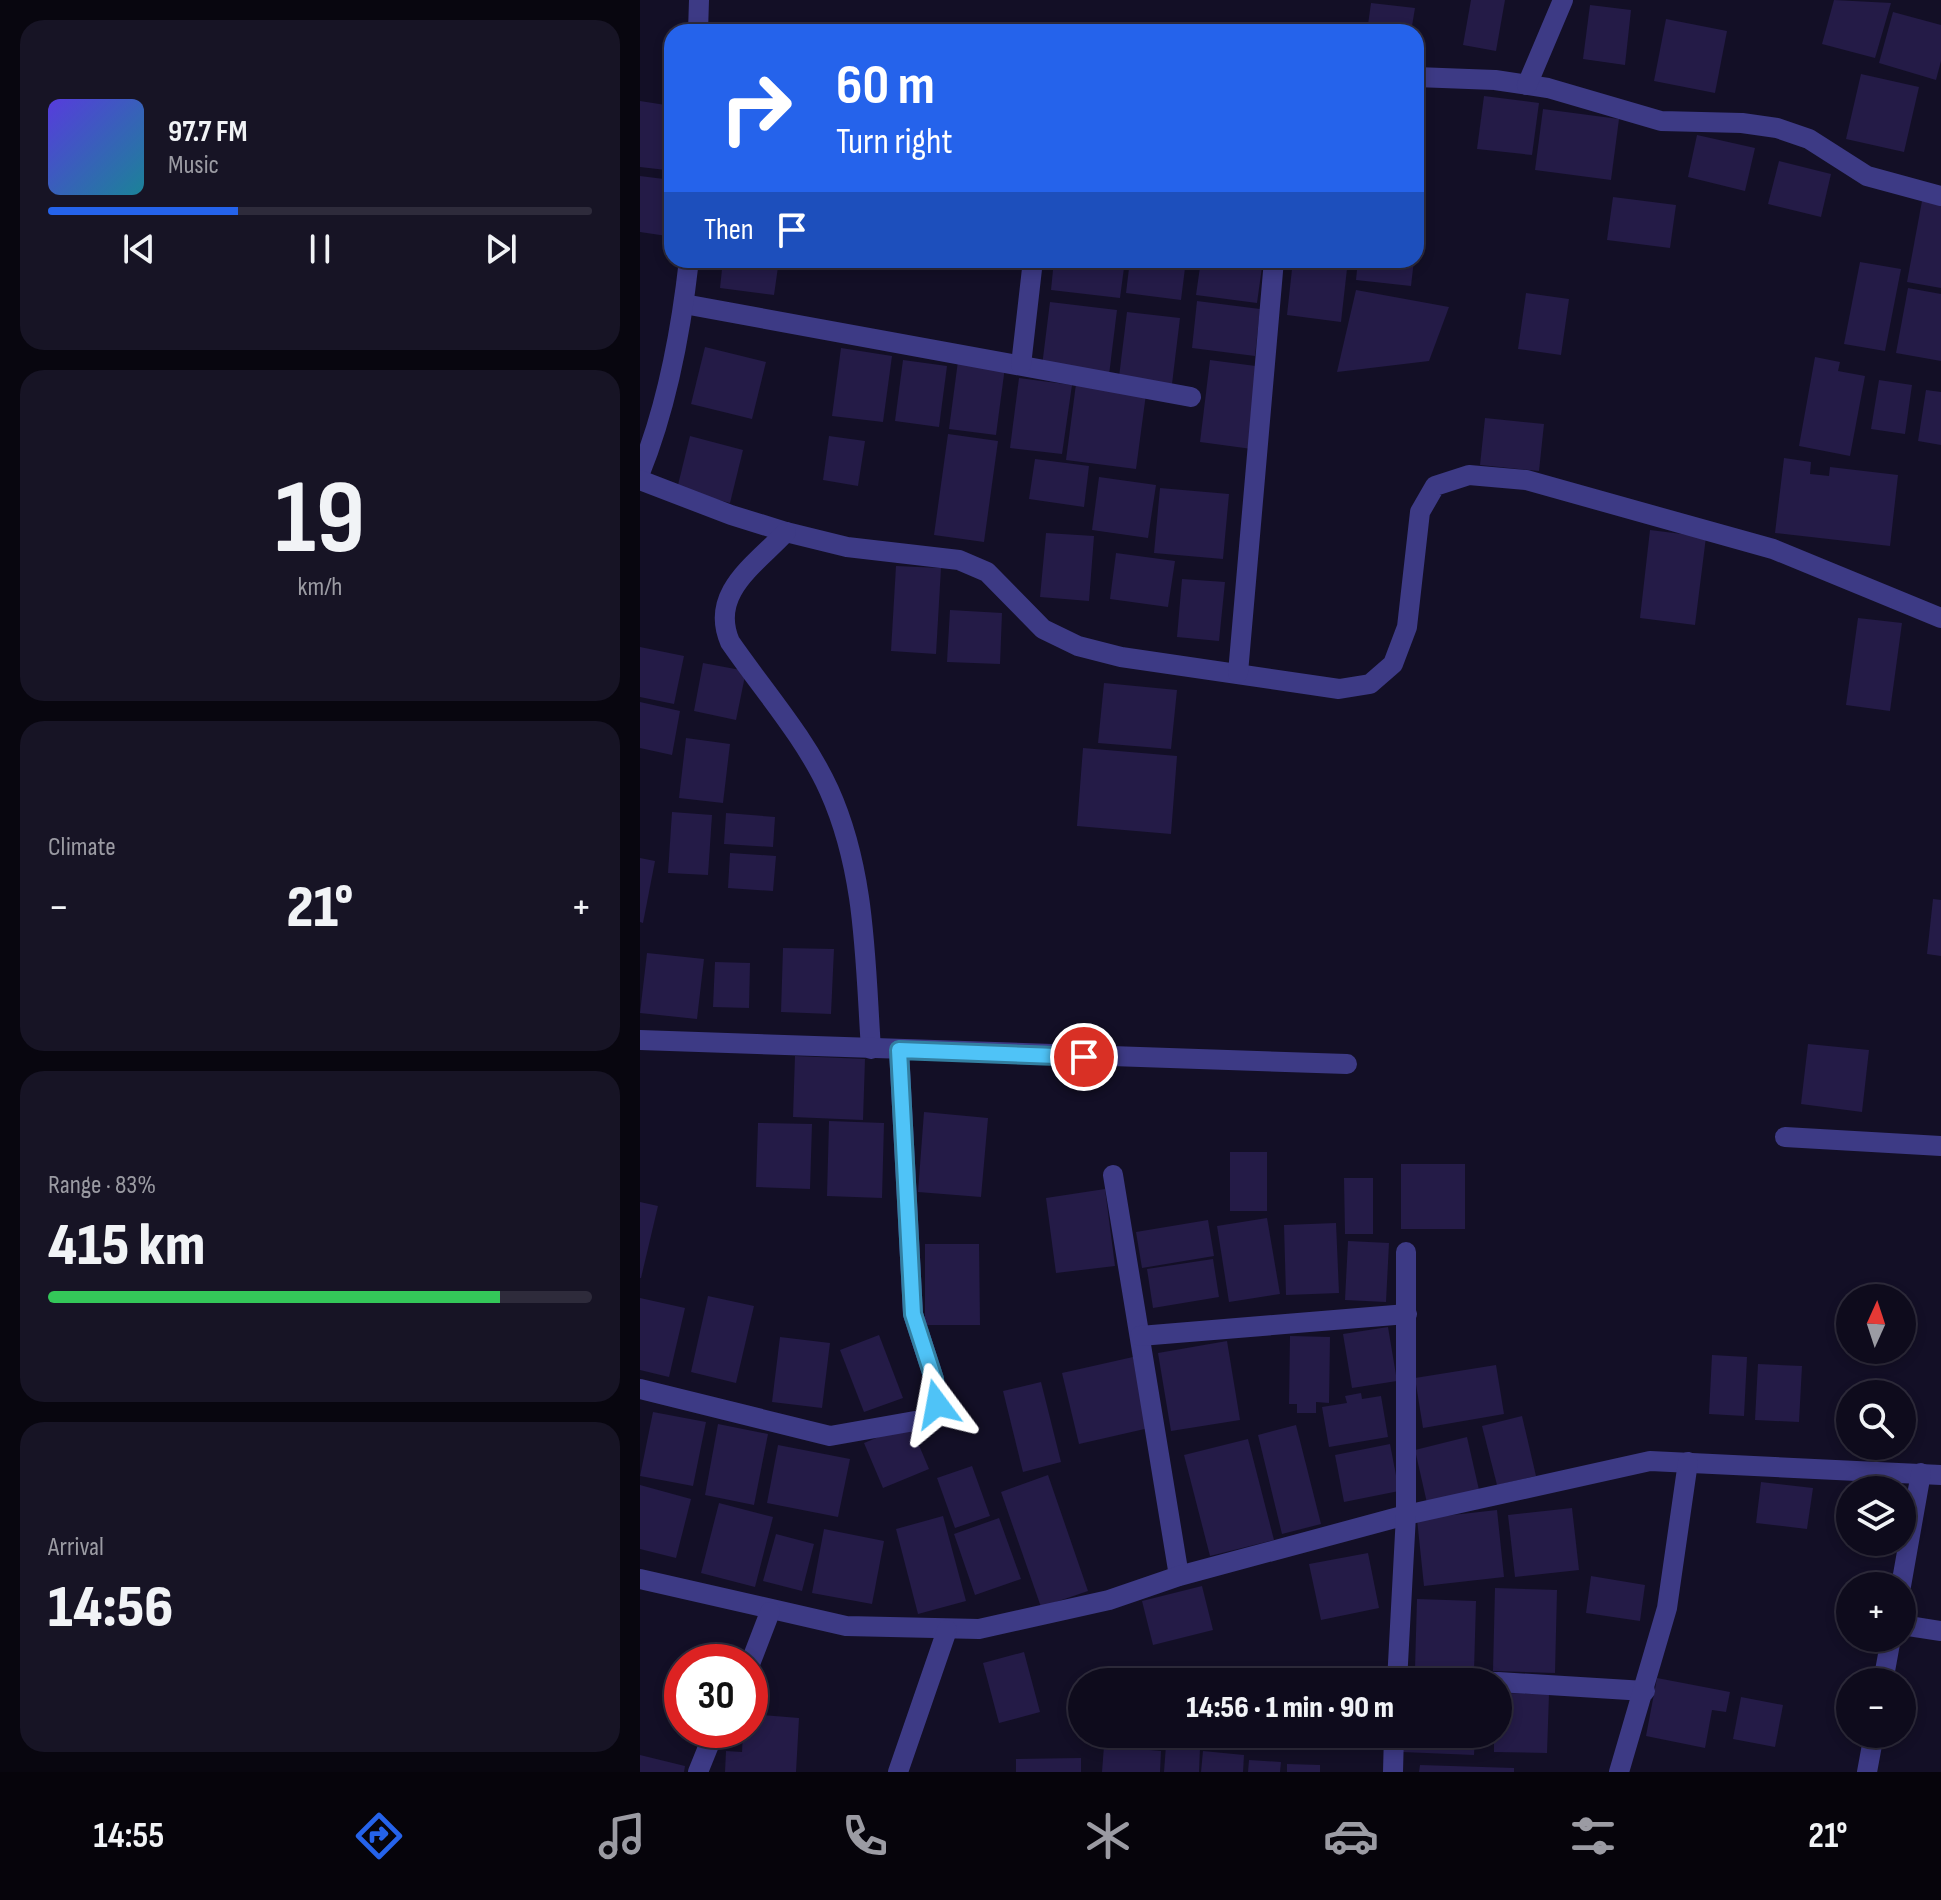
<!DOCTYPE html>
<meta charset="utf-8">
<style>
:root{--surface:#0e0b1c;--page:#171425;--text:#f1f3f6;--muted:#9b9ba3;--line:#2e2b3b;--accent:#2563eb}
body{margin:0;font-family:"Sofia Sans Condensed",sans-serif;background:var(--page);color:var(--text);height:100vh;display:flex;flex-direction:column;font-size:30px;white-space:nowrap}
*{box-sizing:border-box;margin:0}
p{font-size:26px;color:var(--muted)}
.icon{flex:none;width:44px;height:44px;fill:none;stroke:currentColor;stroke-width:2;stroke-linecap:round;stroke-linejoin:round}
.map{position:relative;flex:1;overflow:hidden}
.sheet{display:flex;flex-direction:column;gap:20px;padding:20px;background:#08060f;width:640px}
.sheet>*{flex:none}
.hud{position:absolute;left:24px;top:24px;width:760px;height:244px;border-radius:24px;box-shadow:0 4px 12px #0003,0 0 0 2px var(--line);background:#2563eb;color:#fff;overflow:hidden}
.needle{width:52px;rotate:3deg}
.tools{position:absolute;left:1196px;top:1284px;display:grid;gap:16px}
.tools a{display:grid;place-items:center;width:80px;height:80px;border-radius:50%;background:var(--surface);box-shadow:0 4px 12px #0003,0 0 0 2px var(--line);font-size:40px}
.speed{position:absolute;left:24px;top:1644px;display:flex;gap:16px;font-size:40px;font-weight:700;text-align:center}
.speed>*{display:grid;place-content:center;width:104px;height:104px;border-radius:50%;background:var(--surface);box-shadow:0 4px 12px #0003,0 0 0 2px var(--line);line-height:1}
.speed .limit{border:12px solid #d22;background:#fff;color:#111}
.pin{position:absolute;display:grid;place-items:center;width:68px;height:68px;color:#fff;margin:-34px;border:4px solid #fff;border-radius:50%;box-shadow:0 2px 8px #0007}
.me{position:absolute;width:88px;margin:-44px;rotate:347deg;stroke-linejoin:round;filter:drop-shadow(0 0 6px #0008)}
.turn{display:flex;align-items:center;gap:28px;height:168px;padding:0 40px;font-size:36px}
.turn .icon{width:104px;height:104px;stroke-width:2.5}
.turn b{display:block;font-size:56px;line-height:68px}
.then{display:flex;align-items:center;height:76px;padding:0 40px;background:#0003;gap:16px;font-size:30px}
.big{font-size:60px;font-weight:800;line-height:1.1}
.sheet .card{flex:1;display:flex;flex-direction:column;justify-content:center;gap:12px;min-width:0;padding:0 28px;border-radius:24px;background:var(--page)}
.sheet .dial{align-items:center;gap:0}
.dial b{font-size:104px;line-height:1}
.song{display:flex;align-items:center;gap:24px}
.cover{width:96px;height:96px;border-radius:12px;background:linear-gradient(135deg,hsl(250 70% 55%),hsl(190 70% 35%))}
.played{height:8px;border-radius:4px;background:linear-gradient(90deg,var(--accent) 35%,var(--line) 35%)}
.keys{display:flex;justify-content:space-around;direction:ltr}
.heat{display:flex;justify-content:space-between;align-items:center;font-size:44px;direction:ltr}
.charge{height:12px;border-radius:6px;background:linear-gradient(90deg,#34c759 83%,var(--line) 0)}
.trip{position:absolute;left:428px;top:1668px;width:444px;height:80px;border-radius:40px;background:var(--surface);box-shadow:0 4px 12px #0003,0 0 0 2px var(--line);font-weight:800;line-height:80px;text-align:center}
.tab-bar{display:flex;height:128px;justify-content:space-around;align-items:center;background:#06040b;color:var(--muted)}
.tab-bar .icon{width:56px;height:56px}
.tab-bar .on{color:var(--accent)}
.tab-bar b{font-size:36px;color:var(--text)}
main{display:flex;flex:1;min-height:0}
.map>svg:first-child{display:block}
.building{fill:#241b47}
.lines{fill:none;stroke-linecap:round;stroke-linejoin:round}
.minor{stroke:#3d3a85;stroke-width:20}
.route-casing{stroke:#337fa1;stroke-width:20}
.route{stroke:#4fc3f7;stroke-width:14}
</style>
<main>
<section class="sheet">
<div class="card">
<div class="song"><i class="cover"></i><div><b>97.7 FM</b><p>Music</p></div></div>
<div class="played"></div>
<div class="keys"><svg class="icon" aria-label="previous" viewBox="0 0 24 24"><path d="M18 5L8 12l10 7zM5 5v14"/></svg><svg class="icon" aria-label="pause" viewBox="0 0 24 24"><path d="M8 5v14M16 5v14"/></svg><svg class="icon" aria-label="next" viewBox="0 0 24 24"><path d="M6 5l10 7-10 7zM19 5v14"/></svg></div>
</div>
<div class="card dial"><b>19</b><p>km/h</p></div>
<div class="card"><p>Climate</p>
<div class="heat"><a>−</a><b class="big">21°</b><a>+</a></div>
</div>
<div class="card"><p>Range · 83%</p><b class="big">415 km</b><div class="charge"></div></div>
<div class="card"><p>Arrival</p><b class="big">14:56</b></div>
</section>
<div class="map">
<svg width="1301" height="1772" viewBox="0 0 1301 1772">
<rect width="100%" height="100%" fill="#130f26"/>
<g class="building">
<polygon points="831,0 865,0 856,51 823,45"/>
<polygon points="1194,0 1251,3 1235,58 1182,44"/>
<polygon points="731,3 775,8 771,32 727,32"/>
<polygon points="950,5 991,10 985,65 943,59"/>
<polygon points="1253,12 1301,25 1301,61 1296,80 1239,63"/>
<polygon points="1026,19 1087,31 1075,93 1014,81"/>
<polygon points="1221,74 1279,87 1264,152 1206,139"/>
<polygon points="844,96 899,103 892,155 837,149"/>
<polygon points="0,101 32,106 26,170 0,167"/>
<polygon points="903,109 979,119 971,180 895,170"/>
<polygon points="1057,135 1115,148 1105,191 1048,177"/>
<polygon points="1139,161 1191,174 1181,217 1128,204"/>
<polygon points="0,176 32,180 27,236 0,232"/>
<polygon points="973,197 1036,205 1030,248 967,240"/>
<polygon points="1282,201 1301,205 1301,288 1267,282"/>
<polygon points="83,260 139,260 134,295 80,288"/>
<polygon points="254,260 317,260 316,270 254,263"/>
<polygon points="414,260 485,260 480,298 411,290"/>
<polygon points="490,260 546,260 541,300 486,293"/>
<polygon points="561,260 623,260 617,303 556,295"/>
<polygon points="653,260 708,260 701,322 647,315"/>
<polygon points="718,260 774,260 771,286 716,280"/>
<polygon points="1220,262 1261,269 1245,351 1204,344"/>
<polygon points="1268,288 1301,294 1301,361 1256,353"/>
<polygon points="716,290 809,307 789,361 697,372"/>
<polygon points="886,293 929,299 921,355 878,349"/>
<polygon points="557,301 620,309 615,356 552,348"/>
<polygon points="410,302 477,310 469,375 402,366"/>
<polygon points="487,312 540,318 532,384 479,377"/>
<polygon points="65,347 126,362 112,419 51,404"/>
<polygon points="201,348 252,356 243,422 192,416"/>
<polygon points="1175,357 1200,362 1198,371 1225,376 1210,456 1159,446"/>
<polygon points="263,360 307,366 299,427 255,421"/>
<polygon points="570,360 623,367 612,449 560,442"/>
<polygon points="318,361 365,367 356,435 309,429"/>
<polygon points="379,378 432,385 422,454 370,448"/>
<polygon points="1239,380 1272,385 1265,434 1231,429"/>
<polygon points="436,384 506,394 496,469 426,460"/>
<polygon points="1286,390 1301,392 1301,445 1278,441"/>
<polygon points="845,418 904,424 899,471 840,465"/>
<polygon points="308,434 358,441 344,542 294,535"/>
<polygon points="50,436 103,450 90,503 37,489"/>
<polygon points="189,436 225,441 218,486 183,480"/>
<polygon points="1144,458 1171,462 1170,474 1189,476 1190,467 1258,475 1250,546 1135,533"/>
<polygon points="395,459 449,466 444,507 389,499"/>
<polygon points="459,477 516,485 508,538 452,530"/>
<polygon points="520,488 589,494 583,559 514,553"/>
<polygon points="1010,530 1066,537 1055,625 1000,618"/>
<polygon points="406,533 454,536 449,601 400,597"/>
<polygon points="476,553 535,561 528,607 470,599"/>
<polygon points="256,566 301,568 296,654 251,651"/>
<polygon points="542,579 585,582 579,641 537,637"/>
<polygon points="310,610 362,613 360,664 307,662"/>
<polygon points="1218,618 1262,623 1250,711 1206,705"/>
<polygon points="0,647 44,656 34,704 0,697"/>
<polygon points="63,663 106,671 96,720 54,711"/>
<polygon points="464,683 537,690 531,749 458,743"/>
<polygon points="0,702 40,711 32,755 0,748"/>
<polygon points="46,738 90,744 83,803 39,798"/>
<polygon points="443,748 537,756 531,834 437,826"/>
<polygon points="32,812 72,815 68,875 28,873"/>
<polygon points="86,813 135,817 133,847 84,844"/>
<polygon points="90,853 136,856 133,891 88,888"/>
<polygon points="0,858 15,861 3,923 0,922"/>
<polygon points="1293,899 1301,900 1301,956 1287,954"/>
<polygon points="143,948 194,949 191,1014 141,1012"/>
<polygon points="7,953 64,959 57,1019 0,1013"/>
<polygon points="75,962 110,963 109,1008 73,1007"/>
<polygon points="1168,1044 1229,1050 1222,1112 1161,1104"/>
<polygon points="155,1056 225,1059 223,1120 153,1117"/>
<polygon points="284,1112 348,1118 341,1197 278,1192"/>
<polygon points="189,1121 244,1123 242,1198 187,1196"/>
<polygon points="118,1123 172,1124 170,1189 116,1187"/>
<rect x="590" y="1152" width="37" height="59"/>
<rect x="761" y="1164" width="64" height="65"/>
<polygon points="704,1178 733,1178 733,1234 705,1234"/>
<polygon points="465,1189 475,1266 416,1273 406,1198"/>
<polygon points="0,1202 18,1206 1,1278 0,1278"/>
<polygon points="627,1218 640,1294 589,1302 577,1226"/>
<polygon points="568,1220 574,1256 502,1268 496,1232"/>
<polygon points="696,1223 699,1293 646,1295 644,1225"/>
<polygon points="708,1241 749,1243 746,1302 705,1300"/>
<polygon points="285,1244 339,1244 340,1325 285,1325"/>
<polygon points="573,1259 579,1297 513,1308 507,1269"/>
<polygon points="68,1296 114,1306 96,1383 51,1372"/>
<polygon points="0,1298 45,1308 29,1377 0,1370"/>
<polygon points="748,1327 757,1381 712,1388 703,1334"/>
<polygon points="239,1335 263,1398 224,1412 200,1350"/>
<polygon points="650,1336 690,1337 689,1403 676,1402 676,1413 657,1413 657,1404 649,1404"/>
<polygon points="140,1337 190,1343 182,1408 132,1402"/>
<polygon points="587,1341 600,1420 531,1431 518,1353"/>
<polygon points="1072,1355 1107,1357 1104,1416 1069,1414"/>
<polygon points="493,1357 509,1428 439,1444 422,1373"/>
<polygon points="1118,1364 1162,1366 1159,1422 1115,1420"/>
<polygon points="856,1365 864,1414 783,1428 775,1378"/>
<polygon points="401,1382 421,1462 383,1472 363,1391"/>
<polygon points="721,1393 722,1399 741,1396 748,1437 689,1447 682,1407 707,1403 705,1396"/>
<polygon points="13,1412 66,1422 53,1486 0,1476"/>
<polygon points="882,1416 896,1476 857,1485 842,1426"/>
<polygon points="78,1424 128,1434 114,1505 65,1495"/>
<polygon points="270,1424 289,1469 243,1488 224,1443"/>
<polygon points="656,1425 681,1524 642,1534 618,1435"/>
<polygon points="827,1437 839,1490 787,1503 775,1450"/>
<polygon points="608,1439 634,1540 570,1556 544,1455"/>
<polygon points="750,1444 759,1491 704,1502 695,1455"/>
<polygon points="138,1445 210,1459 198,1517 127,1503"/>
<polygon points="332,1466 350,1516 315,1528 297,1478"/>
<polygon points="408,1475 448,1591 401,1607 361,1492"/>
<polygon points="1121,1482 1173,1488 1167,1529 1116,1523"/>
<polygon points="0,1485 51,1499 36,1558 0,1549"/>
<polygon points="79,1503 133,1517 115,1587 61,1573"/>
<polygon points="932,1508 939,1570 875,1577 868,1515"/>
<polygon points="857,1510 864,1577 784,1586 777,1519"/>
<polygon points="303,1516 326,1601 278,1614 256,1529"/>
<polygon points="359,1518 381,1579 335,1595 314,1534"/>
<polygon points="184,1529 244,1541 232,1604 172,1593"/>
<polygon points="136,1534 174,1544 162,1591 123,1581"/>
<polygon points="728,1553 739,1608 681,1620 669,1564"/>
<polygon points="951,1576 1005,1585 1000,1621 946,1613"/>
<polygon points="562,1586 573,1630 513,1645 502,1601"/>
<polygon points="855,1588 917,1590 915,1673 853,1671"/>
<polygon points="777,1599 836,1601 834,1671 775,1669"/>
<polygon points="384,1652 400,1712 359,1723 343,1663"/>
<polygon points="681,1674 729,1676 729,1682 681,1682"/>
<polygon points="1017,1678 1090,1692 1086,1712 1072,1710 1065,1748 1006,1736"/>
<polygon points="858,1693 909,1694 907,1753 854,1752 854,1734 858,1734"/>
<polygon points="1101,1697 1143,1705 1135,1747 1093,1739"/>
<polygon points="110,1714 159,1718 156,1772 85,1772 86,1751 102,1752 103,1730 110,1730"/>
<polygon points="679,1734 727,1734 726,1747 678,1745"/>
<polygon points="762,1734 835,1734 834,1755 762,1752"/>
<polygon points="526,1745 560,1748 559,1772 524,1772"/>
<polygon points="464,1746 521,1751 520,1772 462,1772"/>
<polygon points="563,1751 604,1755 603,1772 561,1772"/>
<polygon points="0,1755 45,1766 44,1772 0,1772"/>
<polygon points="441,1758 441,1772 376,1772 376,1759"/>
<polygon points="609,1760 641,1762 640,1772 608,1772"/>
<polygon points="647,1764 680,1765 680,1772 647,1772"/>
<polygon points="780,1765 874,1768 874,1772 779,1772"/>
</g>
<g class="lines">
<g class="minor">
<polyline points="58,32 59,0"/>
<polyline points="776,77 855,80 908,88 1021,121 1102,123 1137,128 1169,139 1227,176 1301,196"/>
<polyline points="887,85 923,0"/>
<polyline points="44,304 551,397"/>
<polyline points="381,365 393,260"/>
<path d="M0 473C27 407 41 331 49 260"/>
<polyline points="0,480 91,515 146,532 207,547 319,560 347,572 403,629 438,646 481,657 699,689 730,684 753,664 767,627 780,512 795,486 829,475 886,480 1133,549 1301,618"/>
<path d="M146 532C115 565 69 593 90 642 123 690 165 737 189 790 226 872 225 961 231 1049"/>
<polyline points="598,673 634,260"/>
<polyline points="0,1040 707,1064"/>
<polyline points="1145,1137 1301,1146"/>
<polyline points="473,1175 539,1576"/>
<polyline points="500,1336 767,1314"/>
<polyline points="0,1389 190,1436 286,1419 297,1404 294,1379 273,1314 259,1050"/>
<polyline points="0,1579 206,1626 339,1629 469,1600 539,1576 766,1515 1010,1461 1301,1475"/>
<polyline points="1261,1586 1281,1473"/>
<polyline points="1262,1625 1301,1631"/>
<polyline points="110,1664 130,1612"/>
<polyline points="757,1676 855,1682"/>
<polyline points="757,1682 766,1515 766,1252"/>
<polyline points="858,1682 1005,1691"/>
<polyline points="1243,1682 1251,1638"/>
<polyline points="58,1772 75,1730"/>
<polyline points="258,1772 307,1630"/>
<polyline points="753,1772 754,1734"/>
<polyline points="979,1772 1027,1608 1048,1462"/>
<polyline points="1227,1772 1234,1734"/>
</g>
</g>
<g class="lines">
<g class="route-casing">
<polyline id="route" points="297,1404 294,1379 273,1314 259,1050 444,1057"/>
</g>
<use href="#route" class="route"/>
</g>
</svg>
<div class="tools">
<a><svg class="needle" viewBox="-14 -14 28 28"><path d="M0-13l5 13h-10z" fill="#e53935"/><path d="M0 13l5-13h-10z" fill="#9b9ba3"/></svg></a>
<a><svg class="icon" aria-label="search" viewBox="0 0 24 24"><circle cx="10" cy="10" r="6"/><path d="M15 15l6 6"/></svg></a>
<a><svg class="icon" aria-label="layers" viewBox="0 0 24 24"><path d="M12 4l9 5-9 5-9-5zM3 14l9 5 9-5"/></svg></a>
<a>+</a>
<a>−</a>
</div>
<div class="speed"><div class="limit">30</div></div>
<div class="pin" style="left:444px;top:1057px;background:#d93025"><svg class="icon" aria-label="arrive" viewBox="0 0 24 24"><path d="M6 21V4h12l-3 4 3 4H6"/></svg></div>
<svg class="me" style="left:297px;top:1404px" viewBox="-20 -20 40 40"><path d="M0-17L14 15 0 8-14 15z" fill="#4fc3f7" stroke="#fff" stroke-width="4"/></svg>
<div class="trip">14:56 · 1 min · 90 m</div>
<div class="hud">
<div class="turn"><svg class="icon" aria-label="right" viewBox="0 0 24 24"><path d="M7 20v-9h11M14 6l5 5-5 5"/></svg><div><b>60 m</b>Turn right</div></div>
<div class="then">Then<svg class="icon" aria-label="arrive" viewBox="0 0 24 24"><path d="M6 21V4h12l-3 4 3 4H6"/></svg></div>
</div>
</div>
</main>
<nav class="tab-bar">
<b>14:55</b>
<svg class="icon on" aria-label="directions" viewBox="0 0 24 24"><path d="M12 3l9 9-9 9-9-9zM9 14v-3h6M13 9l2 2-2 2"/></svg>
<svg class="icon" aria-label="music" viewBox="0 0 24 24"><path d="M9 18V5l10-2v13"/><circle cx="6" cy="18" r="3"/><circle cx="16" cy="16" r="3"/></svg>
<svg class="icon" aria-label="phone" viewBox="0 0 24 24"><path d="M5 4h4l2 5-3 2q2 4 5 5l2-3 5 2v4C11 20 4 13 5 4z"/></svg>
<svg class="icon" aria-label="climate" viewBox="0 0 24 24"><path d="M12 3v18M4 7l16 10M4 17L20 7"/></svg>
<svg class="icon" aria-label="car" viewBox="0 0 24 24"><path d="M5 17H2v-5l4-1 3-4h7l3 4 3 1v5h-3M9 17h6M6 11h13"/><circle cx="7" cy="17" r="2"/><circle cx="17" cy="17" r="2"/></svg>
<svg class="icon" aria-label="filters" viewBox="0 0 24 24"><path d="M4 7h16M4 17h16"/><circle cx="9" cy="7" r="2"/><circle cx="15" cy="17" r="2"/></svg>
<b>21°</b>
</nav>
